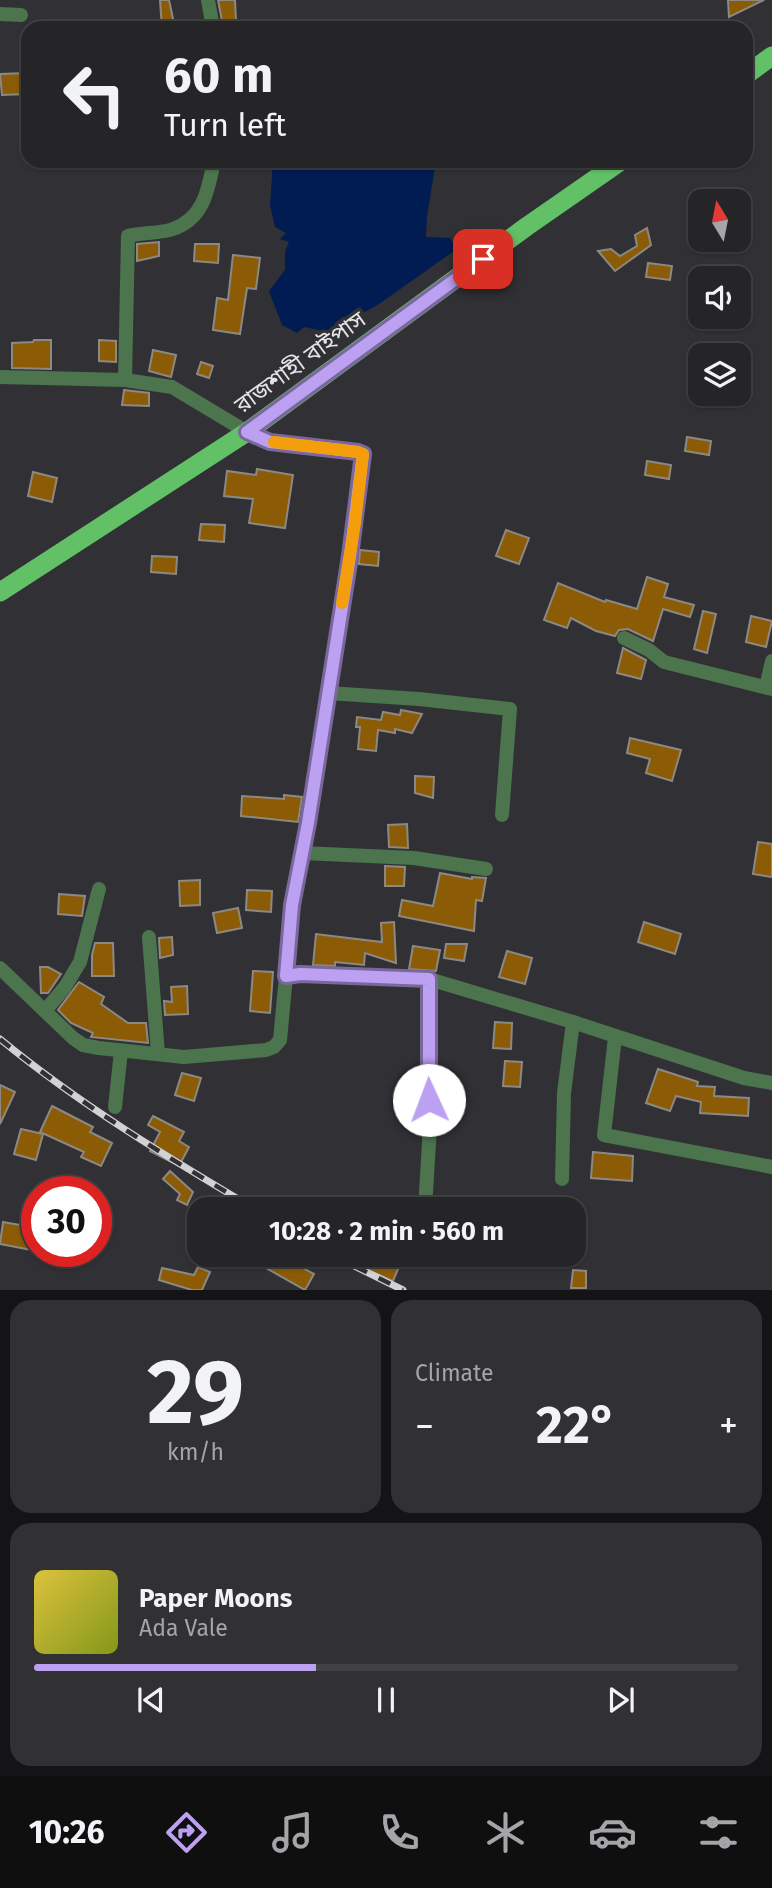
<!DOCTYPE html>
<meta charset="utf-8">
<style>
:root{--surface:#252528;--page:#313134;--text:#f1f3f6;--muted:#a3a5a8;--line:#424245;--accent:#bca0f2}
body{margin:0;font-family:"Fira Sans","Noto Sans Bengali",sans-serif;background:var(--page);color:var(--text);height:100vh;display:flex;flex-direction:column;font-size:26px;white-space:nowrap}
*{box-sizing:border-box;margin:0}
p{font-size:23px;color:var(--muted)}
.icon{flex:none;width:38px;height:38px;fill:none;stroke:currentColor;stroke-width:2;stroke-linecap:round;stroke-linejoin:round}
.map{position:relative;height:1290px;overflow:hidden}
.sheet{display:flex;flex-direction:column;gap:10px;padding:10px;background:#141416;flex:1}
.sheet>*{flex:none}
.top-card{position:absolute;left:21px;top:21px;width:732px;height:147px;border-radius:21px;box-shadow:0 2px 5px #0004,0 0 0 2px var(--line);background:#252528;color:var(--text);overflow:hidden}
.needle{width:46px;rotate:350deg}
.buttons{position:absolute;left:688px;top:189px;display:grid;gap:14px}
.buttons a{display:grid;place-items:center;width:63px;height:63px;border-radius:14px;background:var(--surface);box-shadow:0 2px 5px #0004,0 0 0 2px var(--line);font-size:35px}
.speed{position:absolute;left:21px;top:1176px;display:flex;gap:14px;font-size:35px;font-weight:700;text-align:center}
.speed>*{display:grid;place-content:center;width:91px;height:91px;border-radius:50%;background:var(--surface);box-shadow:0 2px 5px #0004,0 0 0 2px var(--line);line-height:1}
.speed .limit{border:10px solid #d22;background:#fff;color:#111}
.pin{position:absolute;display:grid;place-items:center;width:60px;height:60px;color:#fff;margin:-30px;border-radius:14px;box-shadow:0 4px 10px #0006}
.me{position:absolute;width:77px;margin:-38px;rotate:358deg;stroke-linejoin:round;filter:drop-shadow(0 0 5px #0008)}
.turn{display:flex;align-items:center;gap:24px;height:147px;padding:0 28px;font-size:32px}
.turn .icon{width:91px;height:91px;stroke-width:2.5}
.turn b{display:block;font-size:49px;line-height:60px}
.big{font-size:52px;font-weight:700;line-height:1.1}
.sheet .tile{flex:1;display:flex;flex-direction:column;justify-content:center;gap:10px;min-width:0;padding:0 24px;border-radius:21px;background:var(--page)}
.sheet .dial{align-items:center;gap:0}
.dial b{font-size:91px;line-height:1}
.song{display:flex;align-items:center;gap:21px}
.cover{width:84px;height:84px;border-radius:10px;background:linear-gradient(135deg,hsl(50 70% 55%),hsl(70 70% 35%))}
.played{height:7px;border-radius:4px;background:linear-gradient(90deg,var(--accent) 40%,var(--line) 40%)}
.keys{display:flex;justify-content:space-around;direction:ltr}
.heat{display:flex;justify-content:space-between;align-items:center;font-size:38px;direction:ltr}
.sheet .tiles{flex:1;display:grid;gap:10px;grid-template-columns:1fr 1fr}
.tile:last-child{grid-column:span 2}
.trip{position:absolute;left:187px;top:1197px;width:399px;height:70px;border-radius:21px;background:var(--surface);box-shadow:0 2px 5px #0004,0 0 0 2px var(--line);font-weight:700;line-height:70px;text-align:center}
.tab-bar{display:flex;height:112px;justify-content:space-around;align-items:center;background:#0f0f10;color:var(--muted)}
.tab-bar .icon{width:49px;height:49px}
.tab-bar .on{color:var(--accent)}
.tab-bar b{font-size:32px;color:var(--text)}
.map>svg:first-child{display:block}
.water{fill:#001c53}
.building{fill:#8b5b05;stroke:#8c8985;stroke-width:2}
.lines{fill:none;stroke-linecap:round;stroke-linejoin:round}
.minor{stroke:#4c744d;stroke-width:14}
.trunk{stroke:#62c167;stroke-width:19}
.rail-casing{stroke:#d2d2d5;stroke-width:7}
.rail{stroke:#313135;stroke-width:4.5;stroke-dasharray:13;stroke-linecap:butt}
.route-casing{stroke:#7a689d;stroke-width:18}
.route{stroke:#bca0f2;stroke-width:12}
.slow{stroke:#f59e0b;stroke-width:12}
.labels{text-anchor:middle;dominant-baseline:central;stroke-width:7;stroke-linejoin:round;paint-order:stroke}
.street-label{font-size:23px;fill:#e5e5e8;stroke:#313135}
</style>
<div class="map">
<svg width="772" height="1290" viewBox="0 0 772 1290">
<rect width="100%" height="100%" fill="#313135"/>
<polygon class="water" points="273,161 436,161 427,216 426,237 450,238 457,249 379,304 328,332 304,327 297,333 282,325 269,291 285,270 285,251 289,242 280,239 286,233 275,227 270,205"/>
<g class="building">
<polygon points="160,0 169,0 175,28 162,28"/>
<polygon points="218,0 235,0 236,21 222,21"/>
<polygon points="728,0 764,0 729,17"/>
<polygon points="25,73 26,94 2,95 0,74"/>
<polygon points="647,228 651,245 615,271 598,251 611,249 620,256 637,246 635,235"/>
<polygon points="159,242 159,256 137,261 137,244"/>
<polygon points="195,244 219,244 218,263 194,261"/>
<polygon points="233,255 260,258 256,289 247,288 240,334 213,330 217,298 228,300"/>
<polygon points="648,263 672,266 670,280 646,277"/>
<polygon points="34,340 51,340 51,369 12,368 12,343 33,342"/>
<polygon points="99,340 116,341 116,362 99,361"/>
<polygon points="153,350 176,355 171,377 149,371"/>
<polygon points="201,362 213,366 209,378 197,374"/>
<polygon points="124,390 149,393 149,406 122,405"/>
<polygon points="687,437 711,441 709,455 685,451"/>
<polygon points="647,461 671,465 669,479 645,475"/>
<polygon points="257,469 293,475 285,528 249,523 253,499 224,496 227,471 256,475"/>
<polygon points="33,472 57,478 52,502 28,496"/>
<polygon points="201,524 225,525 224,542 199,540"/>
<polygon points="506,530 529,538 519,564 496,556"/>
<polygon points="360,550 379,552 378,566 359,564"/>
<polygon points="152,556 177,557 176,574 151,572"/>
<polygon points="647,577 668,584 664,597 694,605 690,617 663,609 653,641 628,629 619,630 615,636 596,631 571,618 567,628 544,620 558,583 605,602 606,600 637,609"/>
<polygon points="703,611 716,614 707,653 694,649"/>
<polygon points="751,616 772,621 766,647 746,642"/>
<polygon points="623,648 646,660 641,679 617,673"/>
<polygon points="401,710 422,714 412,733 395,729 395,733 378,730 376,751 358,749 360,727 356,727 357,717 381,720 383,712 400,715"/>
<polygon points="630,738 681,750 672,781 646,773 650,759 627,753"/>
<polygon points="415,776 434,777 433,798 415,793"/>
<polygon points="284,795 302,797 298,822 241,816 242,796 284,799"/>
<polygon points="407,824 408,848 389,847 388,825"/>
<polygon points="758,842 772,844 772,877 753,874"/>
<polygon points="385,866 405,867 404,886 385,886"/>
<polygon points="440,873 472,879 472,877 486,878 482,901 476,900 474,931 399,916 402,900 433,906"/>
<polygon points="200,880 200,905 180,906 179,881"/>
<polygon points="247,890 272,891 271,912 246,910"/>
<polygon points="59,894 85,896 82,916 58,914"/>
<polygon points="238,908 242,928 217,933 213,913"/>
<polygon points="394,922 396,963 365,953 364,965 335,962 335,966 313,965 316,934 382,942 381,923"/>
<polygon points="644,922 681,934 675,954 638,942"/>
<polygon points="172,937 173,955 160,958 159,938"/>
<polygon points="95,943 113,943 114,976 92,976 92,955"/>
<polygon points="446,944 467,944 464,961 444,958"/>
<polygon points="413,946 440,950 436,971 409,969"/>
<polygon points="507,951 532,958 525,984 499,977"/>
<polygon points="40,967 48,967 61,974 48,993 41,993"/>
<polygon points="253,971 273,972 270,1013 250,1011"/>
<polygon points="79,982 104,997 101,1004 128,1023 146,1023 148,1043 91,1037 93,1033 71,1023 58,1010"/>
<polygon points="187,986 188,1014 165,1015 164,1001 172,1002 171,987"/>
<polygon points="495,1022 512,1023 511,1049 493,1048"/>
<polygon points="505,1061 522,1062 520,1087 503,1086"/>
<polygon points="658,1069 698,1082 697,1086 715,1087 714,1096 749,1098 748,1116 700,1113 701,1102 676,1096 670,1111 646,1103"/>
<polygon points="182,1073 201,1078 194,1101 175,1095"/>
<polygon points="0,1085 15,1092 0,1124"/>
<polygon points="52,1106 93,1127 90,1132 112,1143 101,1166 81,1157 84,1152 40,1132"/>
<polygon points="153,1116 184,1132 179,1141 189,1147 179,1166 150,1151 160,1132 148,1125"/>
<polygon points="21,1129 43,1134 36,1160 14,1154"/>
<polygon points="593,1152 633,1156 632,1181 591,1178"/>
<polygon points="170,1171 193,1192 187,1205 177,1200 180,1194 163,1179"/>
<polygon points="3,1222 37,1228 37,1251 0,1244"/>
<polygon points="243,1255 279,1255 314,1274 305,1290"/>
<polygon points="364,1255 372,1255 385,1260 388,1255 404,1255 393,1281 359,1266"/>
<polygon points="198,1267 210,1272 202,1290 192,1290 159,1280 162,1268 194,1275"/>
<polygon points="573,1270 586,1271 586,1288 571,1288"/>
</g>
<g class="lines">
<g class="minor">
<polyline points="208,0 213,28"/>
<polyline points="0,14 21,15"/>
<polyline points="0,377 125,380 172,387 247,432 270,442 303,447 358,452 363,454 350,556 308,823 292,905 286,976"/>
<path d="M125 380 128 236C143 232 159 234 173 229 204 218 208 190 214 161"/>
<polyline points="624,638 649,650 664,662 772,689"/>
<polyline points="766,687 772,661"/>
<polyline points="328,693 419,699 510,709 502,815"/>
<polyline points="302,853 414,858 486,869"/>
<polyline points="149,937 158,1054"/>
<polyline points="0,968 73,1038 83,1045 99,1048 184,1057 266,1050 274,1047 280,1040 286,976 300,974 429,979 573,1022 744,1078 772,1083"/>
<polyline points="45,1011 65,987 80,962 99,889"/>
<polyline points="615,1037 604,1135 772,1167"/>
<polyline points="115,1107 121,1051"/>
<polyline points="562,1179 564,1093 573,1022"/>
<polyline points="425,1209 430,1126 429,979"/>
</g>
<g class="trunk">
<polyline points="746,75 772,56"/>
<polyline points="0,592 247,432 526,227 621,161"/>
</g>
<g class="rail-casing">
<g id="rail">
<path d="M0 1039C79 1104 167 1157 255 1209"/>
<polyline points="332,1255 403,1290"/>
</g>
</g>
<use href="#rail" class="rail"/>
</g>
<g class="lines">
<g class="route-casing">
<polyline id="route" points="429,1100 429,979 300,974 286,976 292,905 308,823 350,556 363,454 358,452 270,442 247,432 483,259"/>
</g>
<use href="#route" class="route"/>
<polyline class="slow" points="274,442 358,452 363,454 355,523 342,603"/>
</g>
<g class="labels">
<g class="street-label">
<text transform="translate(300 362) rotate(-36)">রাজশাহী বাইপাস</text>
</g>
</g>
</svg>
<div class="buttons">
<a><svg class="needle" viewBox="-14 -14 28 28"><path d="M0-13l5 13h-10z" fill="#e53935"/><path d="M0 13l5-13h-10z" fill="#a3a5a8"/></svg></a>
<a><svg class="icon" aria-label="sound" viewBox="0 0 24 24"><path d="M4 9h4l5-4v14l-5-4H4zM17 9q2 3 0 6"/></svg></a>
<a><svg class="icon" aria-label="layers" viewBox="0 0 24 24"><path d="M12 4l9 5-9 5-9-5zM3 14l9 5 9-5"/></svg></a>
</div>
<div class="speed"><div class="limit">30</div></div>
<div class="pin" style="left:483px;top:259px;background:#d93025"><svg class="icon" aria-label="arrive" viewBox="0 0 24 24"><path d="M6 21V4h12l-3 4 3 4H6"/></svg></div>
<svg class="me" style="left:429px;top:1100px" viewBox="-20 -20 40 40"><circle r="19" fill="#fff"/><path d="M0-13L10 11 0 6-10 11z" fill="#bca0f2"/></svg>
<div class="trip">10:28 · 2 min · 560 m</div>
<div class="top-card">
<div class="turn"><svg class="icon" aria-label="left" viewBox="0 0 24 24"><path d="M17 20v-9H6M10 6l-5 5 5 5"/></svg><div><b>60 m</b>Turn left</div></div>
</div>
</div>
<section class="sheet">
<div class="tiles">
<div class="tile dial"><b>29</b><p>km/h</p></div>
<div class="tile"><p>Climate</p>
<div class="heat"><a>−</a><b class="big">22°</b><a>+</a></div>
</div>
<div class="tile">
<div class="song"><i class="cover"></i><div><b>Paper Moons</b><p>Ada Vale</p></div></div>
<div class="played"></div>
<div class="keys"><svg class="icon" aria-label="previous" viewBox="0 0 24 24"><path d="M18 5L8 12l10 7zM5 5v14"/></svg><svg class="icon" aria-label="pause" viewBox="0 0 24 24"><path d="M8 5v14M16 5v14"/></svg><svg class="icon" aria-label="next" viewBox="0 0 24 24"><path d="M6 5l10 7-10 7zM19 5v14"/></svg></div>
</div>
</div>
</section>
<nav class="tab-bar">
<b>10:26</b>
<svg class="icon on" aria-label="directions" viewBox="0 0 24 24"><path d="M12 3l9 9-9 9-9-9zM9 14v-3h6M13 9l2 2-2 2"/></svg>
<svg class="icon" aria-label="music" viewBox="0 0 24 24"><path d="M9 18V5l10-2v13"/><circle cx="6" cy="18" r="3"/><circle cx="16" cy="16" r="3"/></svg>
<svg class="icon" aria-label="phone" viewBox="0 0 24 24"><path d="M5 4h4l2 5-3 2q2 4 5 5l2-3 5 2v4C11 20 4 13 5 4z"/></svg>
<svg class="icon" aria-label="climate" viewBox="0 0 24 24"><path d="M12 3v18M4 7l16 10M4 17L20 7"/></svg>
<svg class="icon" aria-label="car" viewBox="0 0 24 24"><path d="M5 17H2v-5l4-1 3-4h7l3 4 3 1v5h-3M9 17h6M6 11h13"/><circle cx="7" cy="17" r="2"/><circle cx="17" cy="17" r="2"/></svg>
<svg class="icon" aria-label="filters" viewBox="0 0 24 24"><path d="M4 7h16M4 17h16"/><circle cx="9" cy="7" r="2"/><circle cx="15" cy="17" r="2"/></svg>
</nav>
